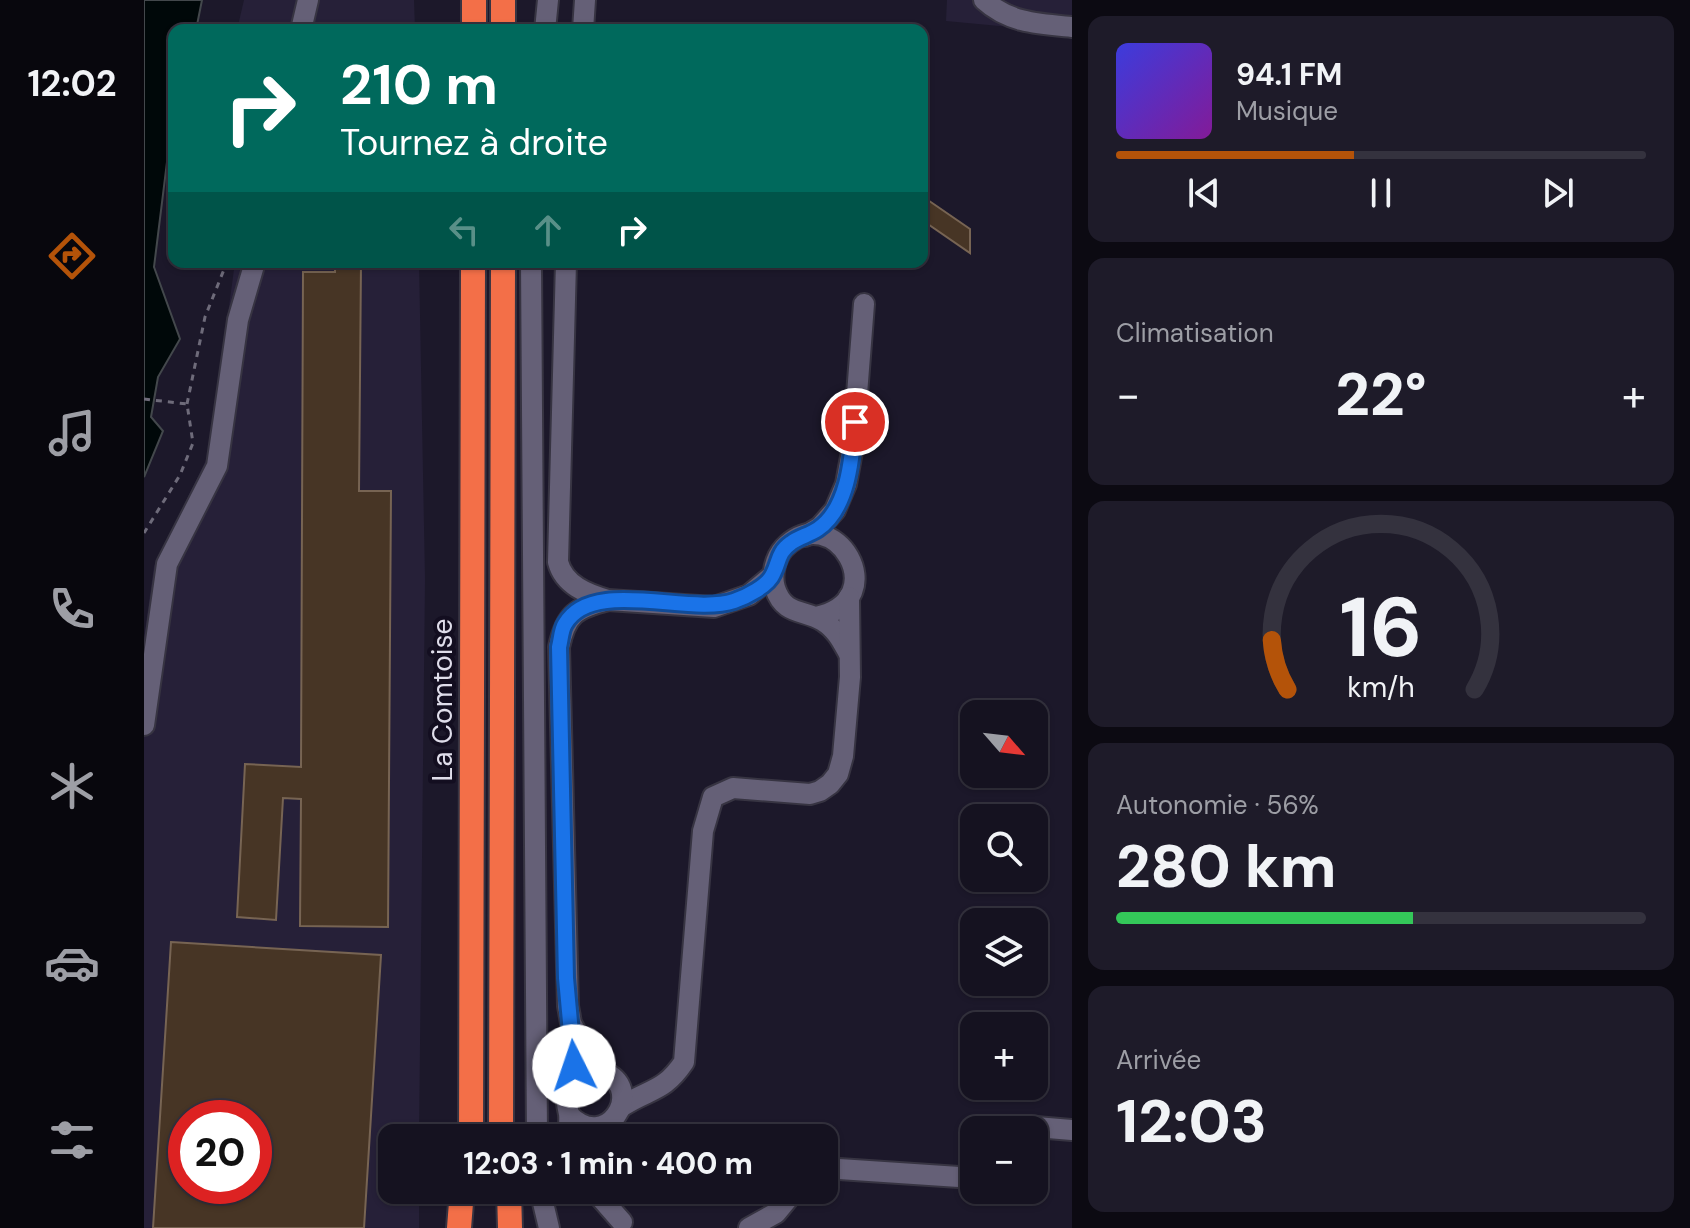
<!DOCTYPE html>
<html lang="fr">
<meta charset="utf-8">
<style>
:root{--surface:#151220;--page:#1e1b29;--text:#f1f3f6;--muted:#9d9ea5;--line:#34323e;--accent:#b45309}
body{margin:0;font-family:"DM Sans",sans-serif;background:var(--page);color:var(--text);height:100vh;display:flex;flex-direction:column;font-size:30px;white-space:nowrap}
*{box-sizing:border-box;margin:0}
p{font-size:26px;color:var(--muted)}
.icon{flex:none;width:44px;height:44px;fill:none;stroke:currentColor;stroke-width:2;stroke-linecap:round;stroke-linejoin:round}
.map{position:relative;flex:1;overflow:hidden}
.side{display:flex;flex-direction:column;gap:16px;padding:16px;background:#0c0a12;width:618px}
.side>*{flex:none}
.top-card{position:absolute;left:24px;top:24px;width:760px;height:244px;border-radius:16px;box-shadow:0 2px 6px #0004,0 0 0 2px var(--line);background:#00695c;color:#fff;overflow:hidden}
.needle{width:52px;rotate:118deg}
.buttons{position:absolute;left:816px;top:700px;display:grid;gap:16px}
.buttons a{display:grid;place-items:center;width:88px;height:88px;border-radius:16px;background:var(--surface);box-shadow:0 2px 6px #0004,0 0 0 2px var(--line);font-size:40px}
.speed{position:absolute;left:24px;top:1100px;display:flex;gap:16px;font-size:40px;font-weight:700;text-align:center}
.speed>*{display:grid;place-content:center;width:104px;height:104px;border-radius:50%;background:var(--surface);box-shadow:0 2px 6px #0004,0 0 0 2px var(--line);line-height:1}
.speed .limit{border:12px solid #d22;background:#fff;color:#111}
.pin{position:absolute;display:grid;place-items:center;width:68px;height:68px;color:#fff;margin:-34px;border:4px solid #fff;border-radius:50%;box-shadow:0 2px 8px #0007}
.me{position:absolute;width:88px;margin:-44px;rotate:356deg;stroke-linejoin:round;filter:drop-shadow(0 0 6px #0008)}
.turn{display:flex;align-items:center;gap:28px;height:168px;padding:0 40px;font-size:36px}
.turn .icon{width:104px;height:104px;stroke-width:2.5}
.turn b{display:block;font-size:56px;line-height:68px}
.lanes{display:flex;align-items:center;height:76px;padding:0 40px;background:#0003;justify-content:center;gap:40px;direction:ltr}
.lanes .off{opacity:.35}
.big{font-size:60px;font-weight:800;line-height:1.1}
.side .widget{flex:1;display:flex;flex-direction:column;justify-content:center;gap:12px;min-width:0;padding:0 28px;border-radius:16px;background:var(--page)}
.side .dial{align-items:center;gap:0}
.dial svg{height:208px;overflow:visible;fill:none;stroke:var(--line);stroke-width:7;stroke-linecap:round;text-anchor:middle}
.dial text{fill:var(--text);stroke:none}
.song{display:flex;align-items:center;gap:24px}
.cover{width:96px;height:96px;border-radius:12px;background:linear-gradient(135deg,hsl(240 70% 55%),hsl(290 70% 35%))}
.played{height:8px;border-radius:4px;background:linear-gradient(90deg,var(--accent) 45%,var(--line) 45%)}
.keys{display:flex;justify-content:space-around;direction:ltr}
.heat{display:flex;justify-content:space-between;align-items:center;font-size:44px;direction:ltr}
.charge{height:12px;border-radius:6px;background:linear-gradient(90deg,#34c759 56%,var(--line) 0)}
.trip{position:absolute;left:234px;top:1124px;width:460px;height:80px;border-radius:16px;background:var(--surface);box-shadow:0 2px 6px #0004,0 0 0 2px var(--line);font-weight:800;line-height:80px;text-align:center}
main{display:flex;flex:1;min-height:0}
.tabs{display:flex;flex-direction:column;width:144px;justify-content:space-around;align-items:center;background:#08070d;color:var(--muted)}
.tabs .icon{width:56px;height:56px}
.tabs .selected{color:var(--accent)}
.tabs b{font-size:36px;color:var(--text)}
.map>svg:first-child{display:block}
.built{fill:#262038;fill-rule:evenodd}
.water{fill:#000809;stroke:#43484c;stroke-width:2}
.building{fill:#473525;stroke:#776453;stroke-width:2;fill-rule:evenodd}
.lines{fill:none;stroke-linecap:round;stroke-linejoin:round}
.minor-casing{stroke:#373442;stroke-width:24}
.highway-casing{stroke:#373442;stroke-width:28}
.path{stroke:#6e6b7a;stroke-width:3;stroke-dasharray:6 6;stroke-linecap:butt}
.minor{stroke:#656077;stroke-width:20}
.highway{stroke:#f36f48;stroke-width:24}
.route-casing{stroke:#114b97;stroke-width:20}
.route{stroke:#1a73e8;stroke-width:14}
.labels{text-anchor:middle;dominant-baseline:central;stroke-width:8;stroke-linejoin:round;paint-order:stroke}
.street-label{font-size:28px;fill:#dfddea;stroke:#130e20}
</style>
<main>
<nav class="tabs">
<b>12:02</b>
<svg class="icon selected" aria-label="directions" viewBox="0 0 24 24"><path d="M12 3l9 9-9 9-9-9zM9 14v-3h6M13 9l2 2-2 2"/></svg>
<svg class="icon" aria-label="music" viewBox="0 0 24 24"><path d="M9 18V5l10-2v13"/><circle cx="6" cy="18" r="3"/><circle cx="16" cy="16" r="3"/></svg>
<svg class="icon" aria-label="phone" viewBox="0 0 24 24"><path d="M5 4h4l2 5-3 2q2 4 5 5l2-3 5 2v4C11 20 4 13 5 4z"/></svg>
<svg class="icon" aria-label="climate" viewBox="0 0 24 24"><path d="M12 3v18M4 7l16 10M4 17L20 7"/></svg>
<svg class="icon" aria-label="car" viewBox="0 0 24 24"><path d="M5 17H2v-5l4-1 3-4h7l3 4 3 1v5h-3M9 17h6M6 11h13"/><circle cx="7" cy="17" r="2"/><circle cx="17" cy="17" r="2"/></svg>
<svg class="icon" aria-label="filters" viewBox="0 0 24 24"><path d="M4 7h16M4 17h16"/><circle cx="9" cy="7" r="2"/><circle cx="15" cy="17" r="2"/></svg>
</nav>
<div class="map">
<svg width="928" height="1228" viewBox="0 0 928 1228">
<rect width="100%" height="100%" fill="#1c182a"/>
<g class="built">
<polygon points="100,0 270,0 271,30 93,30"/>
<polygon points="803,0 928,0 928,33 802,21"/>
<path d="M91 262H275L281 579 275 1138H248V1190H275V1228H0V638L10 566 65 454ZM42 1118H110V1186H42Z"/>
</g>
<polygon class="water" points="0,0 58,0 52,30 30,30 30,128 24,154 10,267 36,339 14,377 7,417 19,431 0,477"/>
<g class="building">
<polygon points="778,196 826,229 826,253 778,220"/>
<polygon points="191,262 217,262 215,491 247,491 244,927 156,926 157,799 139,798 132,920 93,917 101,764 157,767 159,272 191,272"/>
<path d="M27 942 237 955 220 1228H9ZM42 1118H110V1186H42Z"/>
</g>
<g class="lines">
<g class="minor-casing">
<g id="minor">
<path d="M840 0C865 23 895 24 928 27"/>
<polyline points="157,30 164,0"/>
<polyline points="401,30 404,0"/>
<polyline points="439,30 441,0"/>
<polyline points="387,262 393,1138"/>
<path d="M422 262 414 562C420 585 443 594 464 600L570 607 605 595 629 575"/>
<polyline points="661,536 676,527 691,510 702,484 709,446 720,304"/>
<path d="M672 617C753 600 689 497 640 548 631 558 627 575 631 588 640 616 660 609 679 621 692 629 698 641 705 654"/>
<polyline points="0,725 23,564 73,466 94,320 111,262"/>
<path d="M453 1070 427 1023 424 1006 415 647C422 614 432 608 464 600"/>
<path d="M477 1107C506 1088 519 1093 540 1062L559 831 569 797 589 788 666 794 676 791 686 784 694 774 699 756 706 677 705 597"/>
<path d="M425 1138C424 1130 426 1121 425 1114 421 1097 419 1081 438 1072 446 1069 455 1069 462 1073 501 1092 462 1153 425 1115"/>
<polyline points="890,1145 892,1127 928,1130"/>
<polyline points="680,1168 830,1178"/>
<polyline points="396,1190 405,1228"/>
<polyline points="450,1190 478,1222"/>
<polyline points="605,1228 632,1213 651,1190"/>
</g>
</g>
<g class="highway-casing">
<g id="highway">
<polyline points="330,30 330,0"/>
<polyline points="359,30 359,0"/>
<polyline points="327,1138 329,262"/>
<polyline points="357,1138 359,262"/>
<polyline points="365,1190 366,1228"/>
<polyline points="315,1228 318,1190"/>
</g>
</g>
<g class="path">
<polyline points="0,399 43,404 49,443 36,475 0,533"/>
<polyline points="43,404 61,317 83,262"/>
</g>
<use href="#minor" class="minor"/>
<use href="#highway" class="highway"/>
</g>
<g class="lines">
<g class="route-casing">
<path id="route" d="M430 1066 422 978 415 647C417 640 417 630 421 624 448 577 545 616 590 601 602 597 624 586 629 574 636 561 633 553 647 543 655 537 665 535 674 529 705 508 708 456 711 422"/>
</g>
<use href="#route" class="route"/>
</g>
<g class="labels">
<g class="street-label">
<text transform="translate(298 700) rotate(-90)">La Comtoise</text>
</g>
</g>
</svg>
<div class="buttons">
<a><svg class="needle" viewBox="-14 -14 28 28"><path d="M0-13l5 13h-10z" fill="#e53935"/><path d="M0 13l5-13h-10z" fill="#9d9ea5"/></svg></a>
<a><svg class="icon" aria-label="search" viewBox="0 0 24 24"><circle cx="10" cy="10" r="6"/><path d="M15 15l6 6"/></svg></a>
<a><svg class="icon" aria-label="layers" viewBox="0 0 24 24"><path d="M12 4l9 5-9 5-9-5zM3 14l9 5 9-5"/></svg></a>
<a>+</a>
<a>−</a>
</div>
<div class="speed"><div class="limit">20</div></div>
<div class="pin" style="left:711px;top:422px;background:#d93025"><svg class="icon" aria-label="arrive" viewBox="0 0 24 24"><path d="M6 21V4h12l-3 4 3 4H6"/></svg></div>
<svg class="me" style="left:430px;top:1066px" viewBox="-20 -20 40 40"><circle r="19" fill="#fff"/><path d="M0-13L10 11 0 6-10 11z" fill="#1a73e8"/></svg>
<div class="trip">12:03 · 1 min · 400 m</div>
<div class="top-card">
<div class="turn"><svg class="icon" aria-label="right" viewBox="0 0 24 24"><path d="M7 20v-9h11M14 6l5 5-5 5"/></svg><div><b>210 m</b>Tournez à droite</div></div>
<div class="lanes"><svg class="icon off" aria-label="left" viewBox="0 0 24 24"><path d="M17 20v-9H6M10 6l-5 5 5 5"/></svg><svg class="icon off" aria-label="ahead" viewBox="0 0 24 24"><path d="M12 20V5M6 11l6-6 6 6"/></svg><svg class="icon" aria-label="right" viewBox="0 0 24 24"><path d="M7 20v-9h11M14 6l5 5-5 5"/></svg></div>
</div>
</div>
<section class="side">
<div class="widget">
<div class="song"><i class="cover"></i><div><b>94.1 FM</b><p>Musique</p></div></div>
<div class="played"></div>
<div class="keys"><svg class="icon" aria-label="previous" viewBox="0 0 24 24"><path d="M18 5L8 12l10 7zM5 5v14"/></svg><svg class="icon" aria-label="pause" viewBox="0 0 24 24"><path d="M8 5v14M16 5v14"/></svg><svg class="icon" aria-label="next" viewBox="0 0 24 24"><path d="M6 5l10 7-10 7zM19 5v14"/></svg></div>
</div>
<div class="widget"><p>Climatisation</p>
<div class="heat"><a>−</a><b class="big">22°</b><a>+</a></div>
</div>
<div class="widget dial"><svg viewBox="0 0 100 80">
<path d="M14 69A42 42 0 1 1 86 69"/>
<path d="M14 69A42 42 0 0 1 8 50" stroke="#b45309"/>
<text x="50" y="56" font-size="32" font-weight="700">16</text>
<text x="50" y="72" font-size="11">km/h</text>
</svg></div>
<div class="widget"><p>Autonomie · 56%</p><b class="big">280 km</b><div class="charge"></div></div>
<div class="widget"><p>Arrivée</p><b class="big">12:03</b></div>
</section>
</main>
